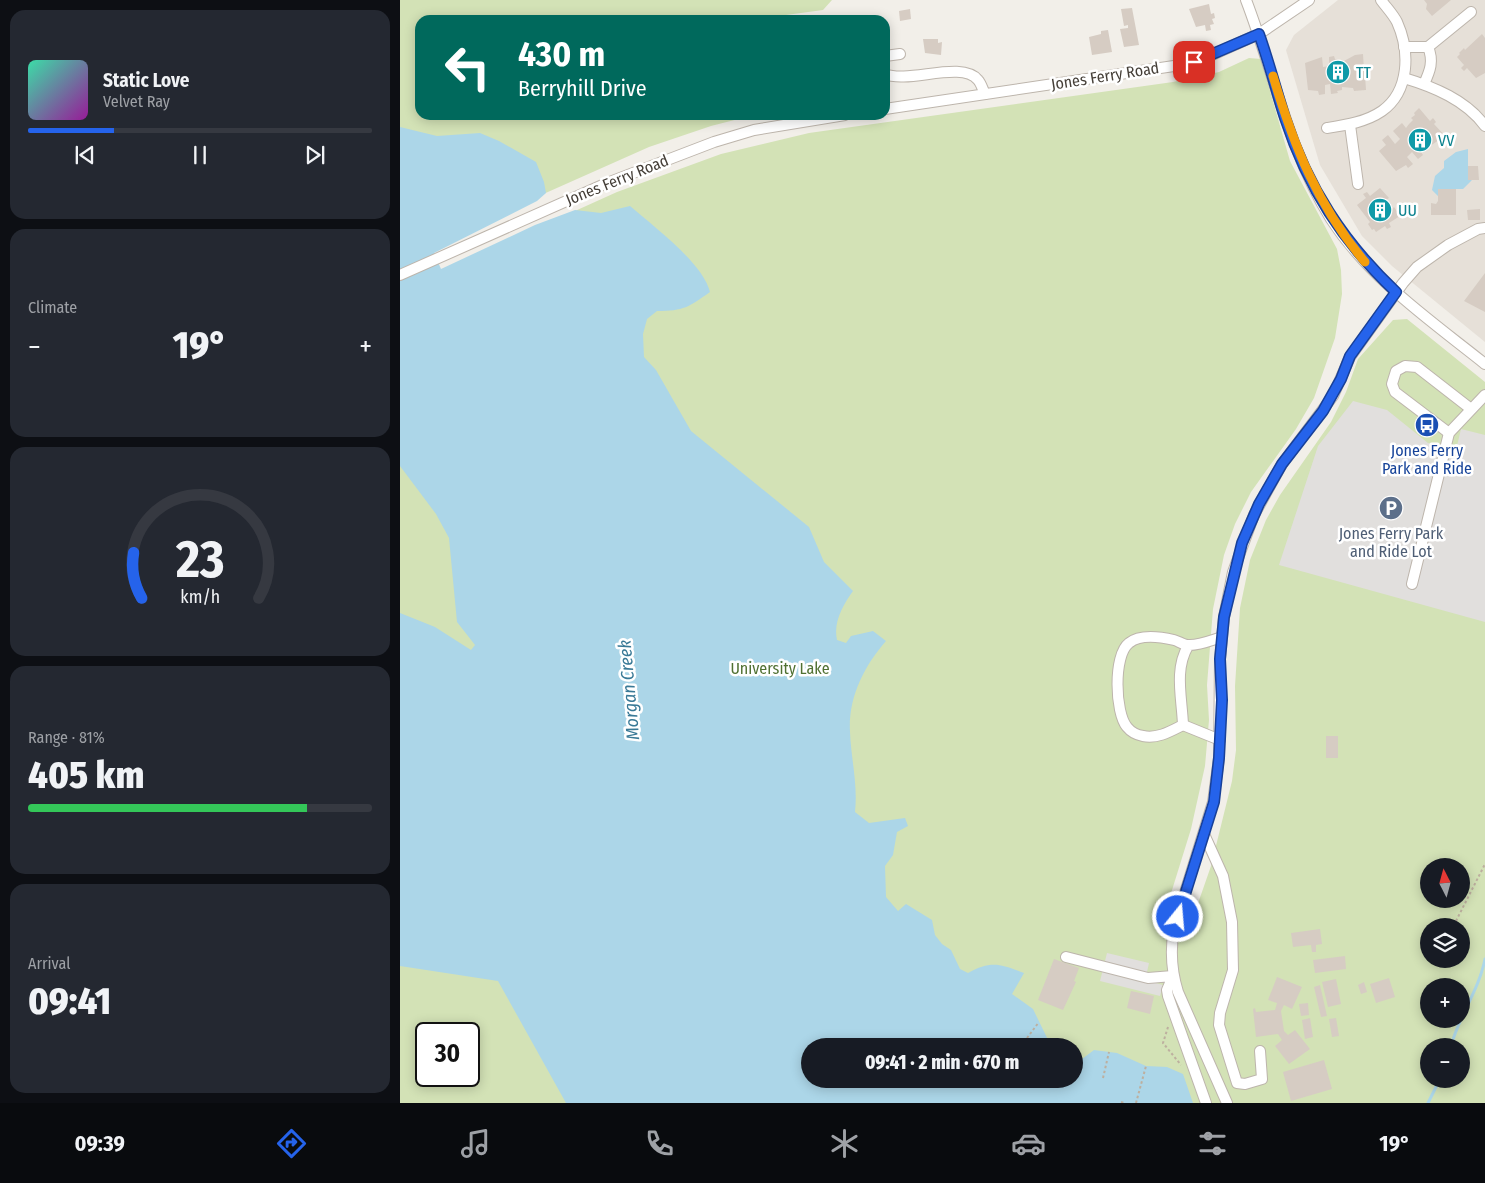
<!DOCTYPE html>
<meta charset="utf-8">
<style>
:root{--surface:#171b24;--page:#242831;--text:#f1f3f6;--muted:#9ea1a6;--line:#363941;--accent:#2563eb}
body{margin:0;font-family:"Fira Sans Condensed",sans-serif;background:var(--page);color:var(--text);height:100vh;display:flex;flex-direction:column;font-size:19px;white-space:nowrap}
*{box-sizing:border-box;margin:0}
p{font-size:16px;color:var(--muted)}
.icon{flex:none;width:28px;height:28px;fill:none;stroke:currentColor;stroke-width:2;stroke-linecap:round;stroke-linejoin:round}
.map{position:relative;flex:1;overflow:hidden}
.drawer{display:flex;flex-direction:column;gap:10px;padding:10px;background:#0d0f14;width:400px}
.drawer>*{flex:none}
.top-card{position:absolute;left:15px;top:15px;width:475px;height:105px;border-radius:15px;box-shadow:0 2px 12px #0003;background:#00695c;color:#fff;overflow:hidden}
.needle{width:32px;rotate:354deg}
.controls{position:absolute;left:1020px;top:858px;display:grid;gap:10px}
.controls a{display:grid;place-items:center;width:50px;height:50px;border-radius:50%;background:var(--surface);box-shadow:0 2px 12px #0003;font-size:25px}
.speed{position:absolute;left:15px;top:1022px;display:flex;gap:10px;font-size:25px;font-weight:700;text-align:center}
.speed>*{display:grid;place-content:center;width:65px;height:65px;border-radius:50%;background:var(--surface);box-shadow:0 2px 12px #0003;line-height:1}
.speed .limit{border:2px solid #111;border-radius:8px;background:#fff;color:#111}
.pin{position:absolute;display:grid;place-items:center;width:42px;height:42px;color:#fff;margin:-21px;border-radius:10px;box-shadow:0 2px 8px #0006}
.me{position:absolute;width:55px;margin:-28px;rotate:17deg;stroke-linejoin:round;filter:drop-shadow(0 0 4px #0008)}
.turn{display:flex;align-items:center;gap:18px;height:105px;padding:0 20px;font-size:22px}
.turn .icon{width:65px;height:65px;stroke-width:2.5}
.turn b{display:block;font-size:35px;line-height:42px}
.big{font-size:38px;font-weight:800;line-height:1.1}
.drawer .widget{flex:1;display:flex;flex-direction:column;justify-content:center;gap:8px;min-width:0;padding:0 18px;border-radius:15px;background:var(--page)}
.drawer .dial{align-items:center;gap:0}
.dial svg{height:130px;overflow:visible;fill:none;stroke:var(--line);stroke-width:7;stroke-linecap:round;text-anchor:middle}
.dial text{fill:var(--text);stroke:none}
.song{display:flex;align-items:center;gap:15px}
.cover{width:60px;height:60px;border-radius:8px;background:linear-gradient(135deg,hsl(160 70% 55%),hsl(300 70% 35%))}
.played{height:5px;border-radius:2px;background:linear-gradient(90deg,var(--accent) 25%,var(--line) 25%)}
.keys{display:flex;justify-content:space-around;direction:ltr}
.heat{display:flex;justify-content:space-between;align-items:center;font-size:28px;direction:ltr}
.charge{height:8px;border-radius:4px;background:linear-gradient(90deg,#34c759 81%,var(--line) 0)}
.trip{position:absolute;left:401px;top:1038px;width:282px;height:50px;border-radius:25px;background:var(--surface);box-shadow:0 2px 12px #0003;font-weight:800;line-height:50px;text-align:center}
.dock{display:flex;height:80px;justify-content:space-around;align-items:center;background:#090b0e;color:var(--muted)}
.dock .icon{width:35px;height:35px}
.dock .current{color:var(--accent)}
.dock b{font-size:22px;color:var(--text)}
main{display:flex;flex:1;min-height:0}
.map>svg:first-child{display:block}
.residential{fill:#e6e0d8}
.green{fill:#d3e2b6;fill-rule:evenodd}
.parking{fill:#e1dfdd}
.water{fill:#acd6e8}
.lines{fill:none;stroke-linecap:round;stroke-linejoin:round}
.stream{stroke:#acd6e8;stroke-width:3}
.building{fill:#d6ccc3}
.minor-casing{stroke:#bdb5ac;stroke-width:12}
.path{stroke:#bdaf9f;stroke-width:2;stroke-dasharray:2.5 2.5;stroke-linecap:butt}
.minor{stroke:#fff;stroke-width:10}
.route-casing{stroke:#184099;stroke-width:12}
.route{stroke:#2563eb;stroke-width:9}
.slow{stroke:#f59e0b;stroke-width:9}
.labels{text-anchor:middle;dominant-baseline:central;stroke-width:5;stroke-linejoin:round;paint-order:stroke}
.culture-label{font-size:16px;fill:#0d838f;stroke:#fff;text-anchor:start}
.street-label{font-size:16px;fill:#453f38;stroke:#fff}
.transit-label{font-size:16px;fill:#164399;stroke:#fff}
.service-label{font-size:16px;fill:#4e5e75;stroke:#fff}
.park-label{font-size:16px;fill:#507132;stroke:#fff}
.water-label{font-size:18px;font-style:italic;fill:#397996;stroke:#fff}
</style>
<main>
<section class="drawer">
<div class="widget">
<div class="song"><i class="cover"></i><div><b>Static Love</b><p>Velvet Ray</p></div></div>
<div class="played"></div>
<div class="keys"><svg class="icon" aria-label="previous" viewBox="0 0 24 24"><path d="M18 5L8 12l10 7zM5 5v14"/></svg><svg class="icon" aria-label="pause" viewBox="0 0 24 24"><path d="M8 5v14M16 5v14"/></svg><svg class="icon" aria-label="next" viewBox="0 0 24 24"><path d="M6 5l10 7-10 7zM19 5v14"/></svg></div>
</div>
<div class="widget"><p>Climate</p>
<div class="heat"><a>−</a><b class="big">19°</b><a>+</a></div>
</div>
<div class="widget dial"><svg viewBox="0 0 100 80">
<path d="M14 69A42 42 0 1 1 86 69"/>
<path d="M14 69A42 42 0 0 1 9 41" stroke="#2563eb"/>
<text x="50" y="56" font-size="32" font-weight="700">23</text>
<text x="50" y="72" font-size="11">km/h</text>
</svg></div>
<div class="widget"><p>Range · 81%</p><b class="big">405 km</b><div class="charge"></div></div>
<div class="widget"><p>Arrival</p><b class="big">09:41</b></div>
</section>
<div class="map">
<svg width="1085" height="1103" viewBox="0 0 1085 1103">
<rect width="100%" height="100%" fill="#f2efe9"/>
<polygon class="residential" points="938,0 1085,0 1085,342 992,266 962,236 920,165 886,50 894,35"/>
<g class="green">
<polygon points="0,0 432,0 423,10 350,20 20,20 20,115 354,115 311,126 249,147 0,258"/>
<path d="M849 58 861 59 890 161 937 249 941 270 942 294 935 338 914 398 896 429 851 492 835 524 824 555 813 609 807 685 809 720 805 766 791 829 768 903 795 912 811 866 832 781 836 750 835 686 840 608 850 560 866 520 880 495 931 422 946 392 958 359 993 320 1007 319 1085 382V1103H0V290L217 192 321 154 409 133 773 82 819 72ZM1029 866H1061V899H1029ZM1029 926H1061V959H1029ZM1029 986H1061V1019H1029ZM26 1034H69V1076H26ZM410 1046H675V1079H410ZM1029 1046H1061V1079H1029Z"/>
</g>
<g class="parking">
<polygon points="953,401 987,410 1028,443 1056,450 1061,429 1085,435 1085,622 879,565 918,446"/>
<polygon points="707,953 749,963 747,972 754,974 752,982 763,985 760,996 700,981"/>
</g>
<g class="water">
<path d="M0 127 37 136 80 133 99 141 136 162 144 182 146 193 137 201 34 253 41 269 135 225 175 210 201 213 230 206C253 226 303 263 310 292 289 307 284 311 257 311L247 319 243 334 244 357 256 370 291 431 409 527 424 562 453 591C443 605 433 622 437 640L446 643 451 636 473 631 486 641C464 666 448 698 450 732 451 759 458 784 455 812L469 823 505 818 508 826 497 832 493 855 485 866 486 897 498 911 506 904 532 920 535 935 542 944 551 950 560 969 568 973C591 960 601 964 624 973L612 994 633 1009 651 1046H410V1079H675V1062H678L694 1050 717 1053 746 1066 767 1067 783 1074 793 1103H166L98 981 0 966V613L35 627 71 650 75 645 57 622 49 538 36 514 0 466Z"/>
<polygon points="1068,149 1068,179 1072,180 1063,189 1038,189 1038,196 1032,190 1035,176 1044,168 1044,161 1056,152"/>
</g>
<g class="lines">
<g class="stream">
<path d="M1051 1046C1059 1016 1079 990 1085 959"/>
<polyline points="1028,1103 1040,1079"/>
</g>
</g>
<g class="building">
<polygon points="1024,0 1051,0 1032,16 1026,9 1027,4"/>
<polygon points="809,4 811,14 814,13 815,18 812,19 814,24 810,25 811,30 806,31 805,25 796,27 789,9"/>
<polygon points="732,8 739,45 724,47 720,29 728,28 728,25 724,26 721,9"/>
<polygon points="510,9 511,19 500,21 499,11"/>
<polygon points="708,30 712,52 692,55 689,37 701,34 701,31"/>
<polygon points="1082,34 1085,38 1085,73 1076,78 1067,68 1064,71 1061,68 1064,65 1057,57 1060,54 1059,53 1064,48 1065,50"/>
<polygon points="523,39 538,39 538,43 542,42 541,55 525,53"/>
<polygon points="963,54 964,70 969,70 969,74 965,75 966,90 954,91 953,88 942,87 942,90 937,91 938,93 931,94 930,84 925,85 925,94 919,95 918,91 908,90 905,63 922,57 923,67 929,66 929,57 934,56 935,59 944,61 955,55"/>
<polygon points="1019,108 1030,121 1033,118 1036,122 1034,124 1045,136 1021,152 1023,155 1018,159 1012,152 1007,157 1013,164 1008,168 1006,165 996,171 979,151 986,145 982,140 988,135 995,144 1000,139 993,131 1002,123 1006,128 1009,124 1013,120 1011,118 1015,115 1014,113"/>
<polygon points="1068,166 1078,166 1079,180 1068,180"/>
<polygon points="980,188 989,198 986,200 992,209 994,207 1000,216 989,223 991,227 987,229 985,226 976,232 974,229 972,230 968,224 970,222 957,205 966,198 963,194 967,192 970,196"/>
<polygon points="1038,189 1056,189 1056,215 1031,215 1031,203 1036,204 1038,201"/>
<polygon points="1080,209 1080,220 1068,220 1067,210"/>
<polygon points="1085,273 1085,312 1064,301"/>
<rect x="926" y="736" width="12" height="22"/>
<polygon points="920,929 922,944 916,945 916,952 912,952 911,945 893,947 891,933"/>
<polygon points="945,956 946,969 915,973 913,960"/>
<polygon points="654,959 679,968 674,981 676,982 663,1010 638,1000"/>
<polygon points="877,977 902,987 892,1009 884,1005 881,1011 884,1031 888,1035 895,1030 910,1049 889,1064 875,1046 882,1040 878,1034 856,1037 853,1009 855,1008 856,1012 875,1010 877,1003 868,1000"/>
<polygon points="989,978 995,997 976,1003 970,984"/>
<polygon points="936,979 941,1004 928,1007 922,982"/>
<polygon points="964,982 967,992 961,994 958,985"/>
<polygon points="920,985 927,1016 921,1017 914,987"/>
<polygon points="731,991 754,996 750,1014 727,1008"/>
<polygon points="908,1003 909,1015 901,1016 899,1004"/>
<polygon points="910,1018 913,1037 905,1039 902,1020"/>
<polygon points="936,1018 939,1036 932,1037 929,1019"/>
<polygon points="924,1060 932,1089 891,1101 883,1072"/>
</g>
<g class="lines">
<g class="minor-casing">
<g id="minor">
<path d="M846 0C874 73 889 152 931 219 970 279 1030 320 1085 364"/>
<polyline points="1004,47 1028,47 1071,12"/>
<polyline points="485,56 500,54"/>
<path d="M485 74C508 84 562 60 578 80 581 83 583 90 585 94"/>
<path d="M1004 78C1034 87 1066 100 1085 126"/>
<path d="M1024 84C1030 71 1034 61 1028 47"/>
<polyline points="485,109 794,63 859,34 909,0"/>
<polyline points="950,125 958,184"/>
<path d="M927 128C946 125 966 122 982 111 1010 91 1010 51 997 22 993 14 986 7 981 0"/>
<polyline points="0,275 207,183 314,142 354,130 445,115"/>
<polyline points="1049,433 995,392 992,384 996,371 1005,366 1017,367 1071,409"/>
<polyline points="1012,584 1049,433 1085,395"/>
<path d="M788 646C774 670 782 698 783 725 771 731 758 739 743 736 737 735 731 732 727 727 715 713 713 655 729 643 740 634 761 637 774 640 778 641 784 645 788 645 798 646 812 640 822 637"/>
<polyline points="783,725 820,740"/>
<polyline points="804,834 823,876 832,922 833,970 820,1013 819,1025 837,1083 845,1084 862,1079 860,1051"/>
<polyline points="666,957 748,978 773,976 767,990 768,996 806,1103"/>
<path d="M827 1103 778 992C771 970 770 951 774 928L813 802 819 758 820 659 824 617 833 572 854 515 882 464 933 396 950 357 1003 283 1017 267 1048 245 1078 229 1085 228"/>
</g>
</g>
<g class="path">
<polyline points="1056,921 1085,864"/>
<polyline points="768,1027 763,1043 781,1065"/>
<polyline points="621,1046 639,1022"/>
<polyline points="703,1078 709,1052"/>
<polyline points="721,1102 725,1103"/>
<polyline points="736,1103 746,1066"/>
</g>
<use href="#minor" class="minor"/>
</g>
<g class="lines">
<g class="route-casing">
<path id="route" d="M778 917 814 802 819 758 822 700 820 659 824 617 842 543 859 504 882 464 923 411 941 379 950 356 996 292C943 242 908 188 885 118 876 90 869 62 859 34L794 62"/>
</g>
<use href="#route" class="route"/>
<path class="slow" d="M873 76C894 146 917 205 965 262"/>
</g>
<defs>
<g id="building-disc" transform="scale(1.25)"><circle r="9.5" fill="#0f9aa8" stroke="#fff"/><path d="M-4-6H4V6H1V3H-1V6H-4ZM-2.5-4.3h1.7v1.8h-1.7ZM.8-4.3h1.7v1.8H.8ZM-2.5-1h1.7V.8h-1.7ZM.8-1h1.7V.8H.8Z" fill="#fff"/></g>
<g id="bus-disc" transform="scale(1.25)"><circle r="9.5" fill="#1a4fb4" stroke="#fff"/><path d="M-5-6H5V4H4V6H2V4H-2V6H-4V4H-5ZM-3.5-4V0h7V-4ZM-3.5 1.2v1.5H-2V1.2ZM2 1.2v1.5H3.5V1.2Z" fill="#fff"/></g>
<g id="parking-disc" transform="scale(1.25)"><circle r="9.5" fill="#5c6f8a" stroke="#fff"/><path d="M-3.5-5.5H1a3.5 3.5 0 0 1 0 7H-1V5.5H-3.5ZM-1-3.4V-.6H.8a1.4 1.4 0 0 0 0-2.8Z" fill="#fff"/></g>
</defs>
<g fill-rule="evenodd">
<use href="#building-disc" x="938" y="72"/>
<use href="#building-disc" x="1020" y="140"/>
<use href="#building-disc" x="980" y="210"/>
<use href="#bus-disc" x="1027" y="425"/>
<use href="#parking-disc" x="991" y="508"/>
</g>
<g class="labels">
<g class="culture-label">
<text x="956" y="72">TT</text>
<text x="1038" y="140">VV</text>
<text x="998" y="210">UU</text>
</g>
<g class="street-label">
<text transform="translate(705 76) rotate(-9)">Jones Ferry Road</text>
<text transform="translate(217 180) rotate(-22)">Jones Ferry Road</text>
</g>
<g class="transit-label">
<text x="1027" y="450">Jones Ferry<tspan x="1027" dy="18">Park and Ride</tspan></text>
</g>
<g class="service-label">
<text x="991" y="533">Jones Ferry Park<tspan x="991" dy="18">and Ride Lot</tspan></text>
</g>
<g class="park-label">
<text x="380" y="668">University Lake</text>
</g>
<g class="water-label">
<text transform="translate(229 690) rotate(-95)">Morgan Creek</text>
</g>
</g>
</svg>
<div class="controls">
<a><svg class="needle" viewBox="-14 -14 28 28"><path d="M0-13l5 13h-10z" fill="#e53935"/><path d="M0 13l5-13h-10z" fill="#9ea1a6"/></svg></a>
<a><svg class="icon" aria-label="layers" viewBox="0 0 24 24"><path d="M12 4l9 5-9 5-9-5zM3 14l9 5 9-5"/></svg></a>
<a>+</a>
<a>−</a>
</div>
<div class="speed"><div class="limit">30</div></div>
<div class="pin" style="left:794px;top:62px;background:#d93025"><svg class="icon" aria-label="arrive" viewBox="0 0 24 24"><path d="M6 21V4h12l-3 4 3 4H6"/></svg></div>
<svg class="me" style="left:778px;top:917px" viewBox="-20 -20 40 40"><circle r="17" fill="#2563eb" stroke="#fff" stroke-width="3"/><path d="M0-11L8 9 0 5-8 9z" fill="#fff"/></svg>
<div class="trip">09:41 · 2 min · 670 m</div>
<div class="top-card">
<div class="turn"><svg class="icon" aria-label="left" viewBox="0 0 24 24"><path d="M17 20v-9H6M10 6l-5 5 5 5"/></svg><div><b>430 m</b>Berryhill Drive</div></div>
</div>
</div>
</main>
<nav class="dock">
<b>09:39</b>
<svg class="icon current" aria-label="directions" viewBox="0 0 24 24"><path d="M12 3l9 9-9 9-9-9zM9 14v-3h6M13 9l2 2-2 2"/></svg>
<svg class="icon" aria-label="music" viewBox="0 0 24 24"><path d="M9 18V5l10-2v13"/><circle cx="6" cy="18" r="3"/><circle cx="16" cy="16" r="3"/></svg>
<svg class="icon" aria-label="phone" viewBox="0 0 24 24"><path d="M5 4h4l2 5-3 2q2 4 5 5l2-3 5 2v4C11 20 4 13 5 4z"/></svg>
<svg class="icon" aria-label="climate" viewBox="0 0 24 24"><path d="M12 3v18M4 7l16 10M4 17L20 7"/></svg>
<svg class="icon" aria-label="car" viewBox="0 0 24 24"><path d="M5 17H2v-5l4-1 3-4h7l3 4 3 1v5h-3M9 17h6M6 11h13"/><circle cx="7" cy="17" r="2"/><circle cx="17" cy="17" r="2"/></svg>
<svg class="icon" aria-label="filters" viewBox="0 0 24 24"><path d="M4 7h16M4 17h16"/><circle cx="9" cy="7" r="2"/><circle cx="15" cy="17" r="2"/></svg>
<b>19°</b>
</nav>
